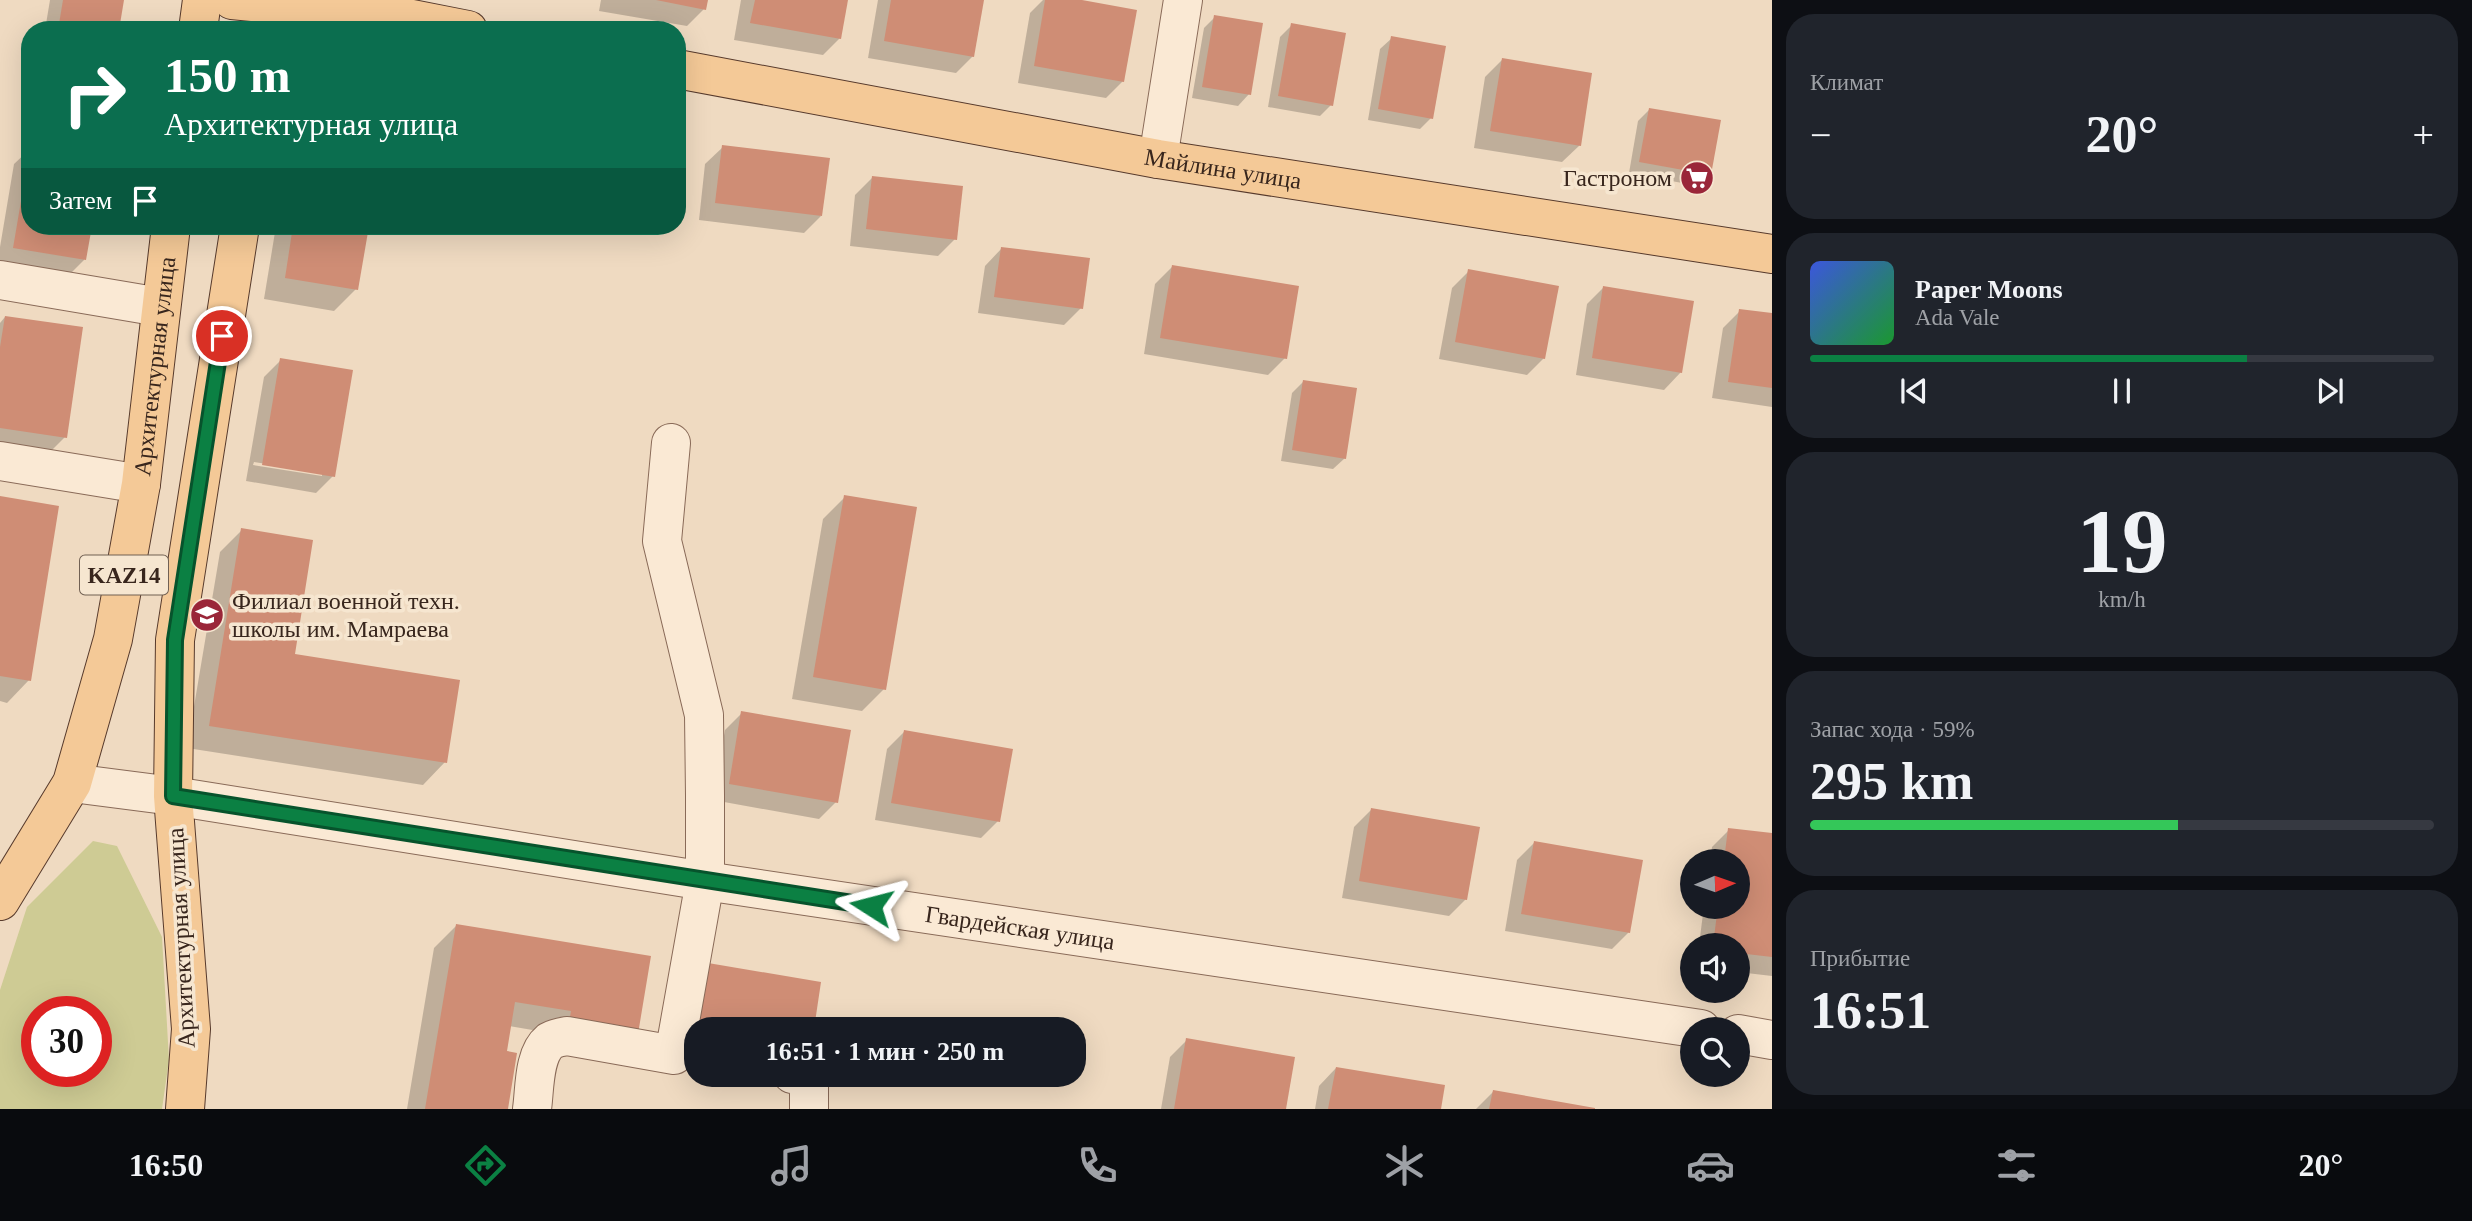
<!DOCTYPE html>
<html lang="ru">
<meta charset="utf-8">
<style>
:root{--surface:#171b24;--page:#20242c;--text:#f1f3f6;--muted:#9ea1a6;--line:#363941;--accent:#0b8043}
body{margin:0;font-family:Georgia,serif;background:var(--page);color:var(--text);height:100vh;display:flex;flex-direction:column;font-size:26px;white-space:nowrap}
*{box-sizing:border-box;margin:0}
p{font-size:23px;color:var(--muted)}
.icon{flex:none;width:38px;height:38px;fill:none;stroke:currentColor;stroke-width:2;stroke-linecap:round;stroke-linejoin:round}
.map{position:relative;flex:1;overflow:hidden}
.side{display:flex;flex-direction:column;gap:14px;padding:14px;background:#0d0f14;width:700px}
.side>*{flex:none}
.hud{position:absolute;left:21px;top:21px;width:665px;height:214px;border-radius:28px;box-shadow:0 7px 28px #0002;background:#0b6e4f;color:#fff;overflow:hidden}
.needle{width:46px;rotate:88deg}
.tools{position:absolute;left:1680px;top:849px;display:grid;gap:14px}
.tools a{display:grid;place-items:center;width:70px;height:70px;border-radius:50%;background:var(--surface);box-shadow:0 7px 28px #0002;font-size:35px}
.speed{position:absolute;left:21px;top:996px;display:flex;gap:14px;font-size:35px;font-weight:700;text-align:center}
.speed>*{display:grid;place-content:center;width:91px;height:91px;border-radius:50%;background:var(--surface);box-shadow:0 7px 28px #0002;line-height:1}
.speed .limit{border:10px solid #d22;background:#fff;color:#111}
.pin{position:absolute;display:grid;place-items:center;width:60px;height:60px;color:#fff;margin:-30px;border:4px solid #fff;border-radius:50%;box-shadow:0 2px 7px #0007}
.me{position:absolute;width:77px;margin:-38px;rotate:279deg;stroke-linejoin:round;filter:drop-shadow(0 0 5px #0008)}
.turn{display:flex;align-items:center;gap:24px;height:147px;padding:0 28px;font-size:32px}
.turn .icon{width:91px;height:91px;stroke-width:2.5}
.turn b{display:block;font-size:49px;line-height:60px}
.then{display:flex;align-items:center;height:66px;padding:0 28px;background:#0003;gap:14px;font-size:26px}
.big{font-size:52px;font-weight:800;line-height:1.1}
.side .card{flex:1;display:flex;flex-direction:column;justify-content:center;gap:10px;min-width:0;padding:0 24px;border-radius:28px;background:var(--page)}
.side .dial{align-items:center;gap:0}
.dial b{font-size:91px;line-height:1}
.song{display:flex;align-items:center;gap:21px}
.cover{width:84px;height:84px;border-radius:10px;background:linear-gradient(135deg,hsl(230 70% 55%),hsl(130 70% 35%))}
.played{height:7px;border-radius:4px;background:linear-gradient(90deg,var(--accent) 70%,var(--line) 70%)}
.keys{display:flex;justify-content:space-around;direction:ltr}
.heat{display:flex;justify-content:space-between;align-items:center;font-size:38px;direction:ltr}
.charge{height:10px;border-radius:5px;background:linear-gradient(90deg,#34c759 59%,var(--line) 0)}
.trip{position:absolute;left:684px;top:1017px;width:402px;height:70px;border-radius:28px;background:var(--surface);box-shadow:0 7px 28px #0002;font-weight:800;line-height:70px;text-align:center}
.tabs{display:flex;height:112px;justify-content:space-around;align-items:center;background:#090b0e;color:var(--muted)}
.tabs .icon{width:49px;height:49px}
.tabs .current{color:var(--accent)}
.tabs b{font-size:32px;color:var(--text)}
main{display:flex;flex:1;min-height:0}
.map>svg:first-child{display:block}
.green{fill:#cecb94;fill-rule:evenodd}
.shadow{fill:#0003;fill-rule:evenodd}
.building{fill:#cf8d75}
.lines{fill:none;stroke-linecap:round;stroke-linejoin:round}
.minor-casing{stroke:#896a58;stroke-width:40}
.major-casing{stroke:#573a2c;stroke-width:40}
.minor{stroke:#fae9d4;stroke-width:38}
.major{stroke:#f4c997;stroke-width:38}
.route-casing{stroke:#07532c;stroke-width:18}
.route{stroke:#0b8043;stroke-width:12}
.labels{text-anchor:middle;dominant-baseline:central;stroke-width:7;stroke-linejoin:round;paint-order:stroke}
.shield{fill:#f6e6d0;stroke:#716053;stroke-width:2}
.shield-label{font-size:23px;font-weight:bold;fill:#38261d}
.street-label{font-size:24px;fill:#38261d;stroke:#f6e6d0}
.poi-label{font-size:24px;fill:#38261d;stroke:#f6e6d0;text-anchor:end}
</style>
<main>
<div class="map">
<svg width="1772" height="1109" viewBox="0 0 1772 1109">
<rect width="100%" height="100%" fill="#efdac1"/>
<path class="green" d="M93 841 117 846 162 937 169 1060 162 1109H0V990L27 907ZM37 1012H96V1071H37Z"/>
<g class="shadow">
<polygon points="50,0 122,0 117,30 45,30"/>
<polygon points="601,0 706,0 704,9 687,26 599,11"/>
<polygon points="741,0 846,0 840,38 823,55 734,40"/>
<polygon points="878,0 983,0 973,56 956,73 868,58"/>
<polygon points="1043,0 1072,0 1123,81 1106,98 1018,83 1030,13"/>
<polygon points="1215,17 1249,94 1238,106 1192,98 1204,28"/>
<polygon points="1292,25 1331,105 1320,116 1268,107 1280,37"/>
<polygon points="1392,38 1431,118 1420,129 1368,120 1380,49"/>
<polygon points="1502,60 1580,145 1562,162 1474,148 1485,77"/>
<polygon points="1649,110 1710,174 1698,186 1629,173 1638,121"/>
<polygon points="723,147 821,216 804,233 699,220 705,164"/>
<polygon points="30,149 30,226 90,226 84,260 67,277 0,265 0,247 14,164"/>
<polygon points="872,178 955,239 938,256 850,246 855,195"/>
<polygon points="276,226 367,226 356,289 334,311 264,299"/>
<polygon points="1002,248 1081,308 1064,325 978,313 985,266"/>
<polygon points="1172,267 1285,358 1268,375 1144,354 1155,284"/>
<polygon points="1469,271 1544,358 1527,375 1439,359 1452,288"/>
<polygon points="1604,287 1681,372 1664,390 1576,375 1587,304"/>
<polygon points="1740,311 1772,315 1772,407 1712,398 1723,328"/>
<polygon points="5,317 65,437 48,454 0,447 0,323"/>
<path d="M281 360 333 476 316 493 246 481 264 377ZM254 462 322 473V476L253 465Z"/>
<polygon points="1303,382 1345,458 1333,469 1281,461 1292,393"/>
<polygon points="845,497 884,689 862,711 792,699 823,519"/>
<polygon points="0,498 29,680 7,703 0,701"/>
<polygon points="242,530 293,655 445,762 423,785 187,748 220,552"/>
<polygon points="742,713 836,802 819,819 713,800 725,730"/>
<polygon points="904,732 998,821 981,838 875,820 887,749"/>
<polygon points="1371,810 1466,899 1449,916 1342,898 1354,827"/>
<polygon points="1729,830 1772,835 1772,976 1738,972 1738,945 1699,945 1704,906 1738,906 1738,861 1710,861 1712,847"/>
<polygon points="1534,843 1629,932 1612,949 1505,931 1517,860"/>
<polygon points="456,926 649,958 550,1033 509,1026 505,1053 506,1109 407,1109 434,948"/>
<polygon points="692,982 812,1029 696,1029 696,1062 680,1059"/>
<polygon points="1187,1040 1284,1109 1161,1109 1170,1057"/>
<polygon points="1336,1068 1439,1109 1315,1109 1319,1086"/>
<polygon points="1493,1092 1593,1109 1476,1109"/>
</g>
<g class="building">
<polygon points="63,0 124,0 119,30 58,30"/>
<polygon points="656,0 708,0 706,10"/>
<polygon points="755,0 848,0 841,39 750,23"/>
<polygon points="891,0 984,0 974,57 884,41"/>
<polygon points="1045,0 1082,0 1137,10 1124,82 1034,66"/>
<polygon points="1214,15 1263,23 1251,95 1202,87"/>
<polygon points="1291,23 1346,33 1333,106 1278,96"/>
<polygon points="1391,36 1446,46 1433,119 1378,109"/>
<polygon points="1502,58 1592,73 1581,146 1490,131"/>
<polygon points="1649,108 1721,120 1711,175 1639,162"/>
<polygon points="677,143 685,144 679,196 677,196"/>
<polygon points="722,145 830,158 822,216 715,203"/>
<polygon points="28,160 30,226 92,226 86,260 13,248"/>
<polygon points="872,176 963,186 957,240 866,229"/>
<polygon points="293,226 369,226 358,290 285,278"/>
<polygon points="1001,247 1090,258 1083,309 994,297"/>
<polygon points="1172,265 1299,286 1287,359 1160,338"/>
<polygon points="1468,269 1559,286 1545,359 1455,342"/>
<polygon points="1603,286 1694,301 1682,373 1592,358"/>
<polygon points="1739,309 1772,313 1772,388 1728,382"/>
<polygon points="5,316 83,327 67,438 0,428 0,347"/>
<polygon points="280,358 353,370 335,477 262,465"/>
<polygon points="1303,380 1357,388 1346,459 1292,450"/>
<polygon points="844,495 917,507 886,690 813,677"/>
<polygon points="0,496 59,506 31,681 0,676"/>
<polygon points="241,528 313,540 295,654 460,680 447,763 209,726"/>
<polygon points="741,711 851,730 838,803 729,784"/>
<polygon points="904,730 1013,749 1000,822 891,803"/>
<polygon points="1371,808 1480,827 1467,900 1359,881"/>
<polygon points="1728,828 1772,833 1772,957 1738,953 1738,945 1713,945 1718,906 1738,906 1738,861 1724,861"/>
<polygon points="1534,841 1643,860 1630,933 1521,914"/>
<polygon points="456,924 651,956 638,1034 569,1023 571,1011 515,1002 507,1051 517,1053 508,1109 425,1109"/>
<polygon points="708,963 821,982 814,1029 698,1029"/>
<polygon points="1186,1038 1295,1057 1286,1109 1174,1109"/>
<polygon points="1336,1067 1445,1085 1441,1109 1328,1109"/>
<polygon points="1493,1090 1595,1108 1595,1109 1489,1109"/>
</g>
<g class="lines">
<g class="minor-casing">
<g id="minor">
<polyline points="1158,159 1183,0"/>
<polyline points="0,280 160,307"/>
<polyline points="0,461 141,484"/>
<path id="s1" d="M72 783 173 796 705 881 1701 1029"/>
<polyline points="1738,1034 1772,1040"/>
<polyline points="792,1074 798,1075 809,1083 809,1109"/>
<path d="M532 1109C535 1089 533 1055 550 1041 555 1038 561 1037 567 1036L674 1055 705 881V795L704 715 662 541 671 443"/>
</g>
</g>
<g class="major-casing">
<g id="major">
<polyline points="232,0 407,18 468,30"/>
<polyline points="198,30 202,0"/>
<path id="s2" d="M677 69 1158 159 1772 254"/>
<path id="s3" d="M0 901 72 783 113 639 141 484 171 226"/>
<polyline points="185,1109 191,1029 173,796 175,640 240,226"/>
</g>
</g>
<use href="#minor" class="minor"/>
<use href="#major" class="major"/>
</g>
<g class="lines">
<g class="route-casing">
<polyline id="route" points="222,336 175,640 173,796 871,906"/>
</g>
<use href="#route" class="route"/>
</g>
<defs>
<g id="supermarket-disc" transform="scale(1.75)"><circle r="9.5" fill="#9a2639" stroke="#f6e6d0"/><path d="M-6-5.5h2.5l.6 2H6L4.5 2H-2.5L-4.4-4H-6ZM-1.5 3.2a1.3 1.3 0 1 0 .1 0ZM3 3.2a1.3 1.3 0 1 0 .1 0Z" fill="#fff"/></g>
<g id="school-disc" transform="scale(1.75)"><circle r="9.5" fill="#9a2639" stroke="#f6e6d0"/><path d="M0-5L7-2L0 1L-7-2ZM-4 1L0 2.5L4 1V4Q0 6-4 4Z" fill="#fff"/></g>
</defs>
<g fill-rule="evenodd">
<use href="#supermarket-disc" x="1697" y="178"/>
<use href="#school-disc" x="207" y="615"/>
</g>
<g class="labels">
<rect class="shield" x="80" y="555.5" width="88" height="39" rx="5"/>
<g class="shield-label">
<text x="124" y="575">KAZ14</text>
</g>
<g class="street-label">
<text stroke="none"><textPath href="#s2" startOffset="555">Майлина улица</textPath></text>
<text stroke="none"><textPath href="#s3" startOffset="564">Архитектурная улица</textPath></text>
<text stroke="none"><textPath href="#s1" startOffset="959">Гвардейская улица</textPath></text>
<text transform="translate(181 938) rotate(-93)">Архитектурная улица</text>
</g>
<g class="poi-label">
<text x="1672" y="178">Гастроном</text>
<text x="232" y="601" text-anchor="start">Филиал военной техн.<tspan x="232" dy="28">школы им. Мамраева</tspan></text>
</g>
</g>
</svg>
<div class="tools">
<a><svg class="needle" viewBox="-14 -14 28 28"><path d="M0-13l5 13h-10z" fill="#e53935"/><path d="M0 13l5-13h-10z" fill="#9ea1a6"/></svg></a>
<a><svg class="icon" aria-label="sound" viewBox="0 0 24 24"><path d="M4 9h4l5-4v14l-5-4H4zM17 9q2 3 0 6"/></svg></a>
<a><svg class="icon" aria-label="search" viewBox="0 0 24 24"><circle cx="10" cy="10" r="6"/><path d="M15 15l6 6"/></svg></a>
</div>
<div class="speed"><div class="limit">30</div></div>
<div class="pin" style="left:222px;top:336px;background:#d93025"><svg class="icon" aria-label="arrive" viewBox="0 0 24 24"><path d="M6 21V4h12l-3 4 3 4H6"/></svg></div>
<svg class="me" style="left:871px;top:906px" viewBox="-20 -20 40 40"><path d="M0-17L14 15 0 8-14 15z" fill="#0b8043" stroke="#fff" stroke-width="4"/></svg>
<div class="trip">16:51 · 1 мин · 250 m</div>
<div class="hud">
<div class="turn"><svg class="icon" aria-label="right" viewBox="0 0 24 24"><path d="M7 20v-9h11M14 6l5 5-5 5"/></svg><div><b>150 m</b>Архитектурная улица</div></div>
<div class="then">Затем<svg class="icon" aria-label="arrive" viewBox="0 0 24 24"><path d="M6 21V4h12l-3 4 3 4H6"/></svg></div>
</div>
</div>
<section class="side">
<div class="card"><p>Климат</p>
<div class="heat"><a>−</a><b class="big">20°</b><a>+</a></div>
</div>
<div class="card">
<div class="song"><i class="cover"></i><div><b>Paper Moons</b><p>Ada Vale</p></div></div>
<div class="played"></div>
<div class="keys"><svg class="icon" aria-label="previous" viewBox="0 0 24 24"><path d="M18 5L8 12l10 7zM5 5v14"/></svg><svg class="icon" aria-label="pause" viewBox="0 0 24 24"><path d="M8 5v14M16 5v14"/></svg><svg class="icon" aria-label="next" viewBox="0 0 24 24"><path d="M6 5l10 7-10 7zM19 5v14"/></svg></div>
</div>
<div class="card dial"><b>19</b><p>km/h</p></div>
<div class="card"><p>Запас хода · 59%</p><b class="big">295 km</b><div class="charge"></div></div>
<div class="card"><p>Прибытие</p><b class="big">16:51</b></div>
</section>
</main>
<nav class="tabs">
<b>16:50</b>
<svg class="icon current" aria-label="directions" viewBox="0 0 24 24"><path d="M12 3l9 9-9 9-9-9zM9 14v-3h6M13 9l2 2-2 2"/></svg>
<svg class="icon" aria-label="music" viewBox="0 0 24 24"><path d="M9 18V5l10-2v13"/><circle cx="6" cy="18" r="3"/><circle cx="16" cy="16" r="3"/></svg>
<svg class="icon" aria-label="phone" viewBox="0 0 24 24"><path d="M5 4h4l2 5-3 2q2 4 5 5l2-3 5 2v4C11 20 4 13 5 4z"/></svg>
<svg class="icon" aria-label="climate" viewBox="0 0 24 24"><path d="M12 3v18M4 7l16 10M4 17L20 7"/></svg>
<svg class="icon" aria-label="car" viewBox="0 0 24 24"><path d="M5 17H2v-5l4-1 3-4h7l3 4 3 1v5h-3M9 17h6M6 11h13"/><circle cx="7" cy="17" r="2"/><circle cx="17" cy="17" r="2"/></svg>
<svg class="icon" aria-label="filters" viewBox="0 0 24 24"><path d="M4 7h16M4 17h16"/><circle cx="9" cy="7" r="2"/><circle cx="15" cy="17" r="2"/></svg>
<b>20°</b>
</nav>
